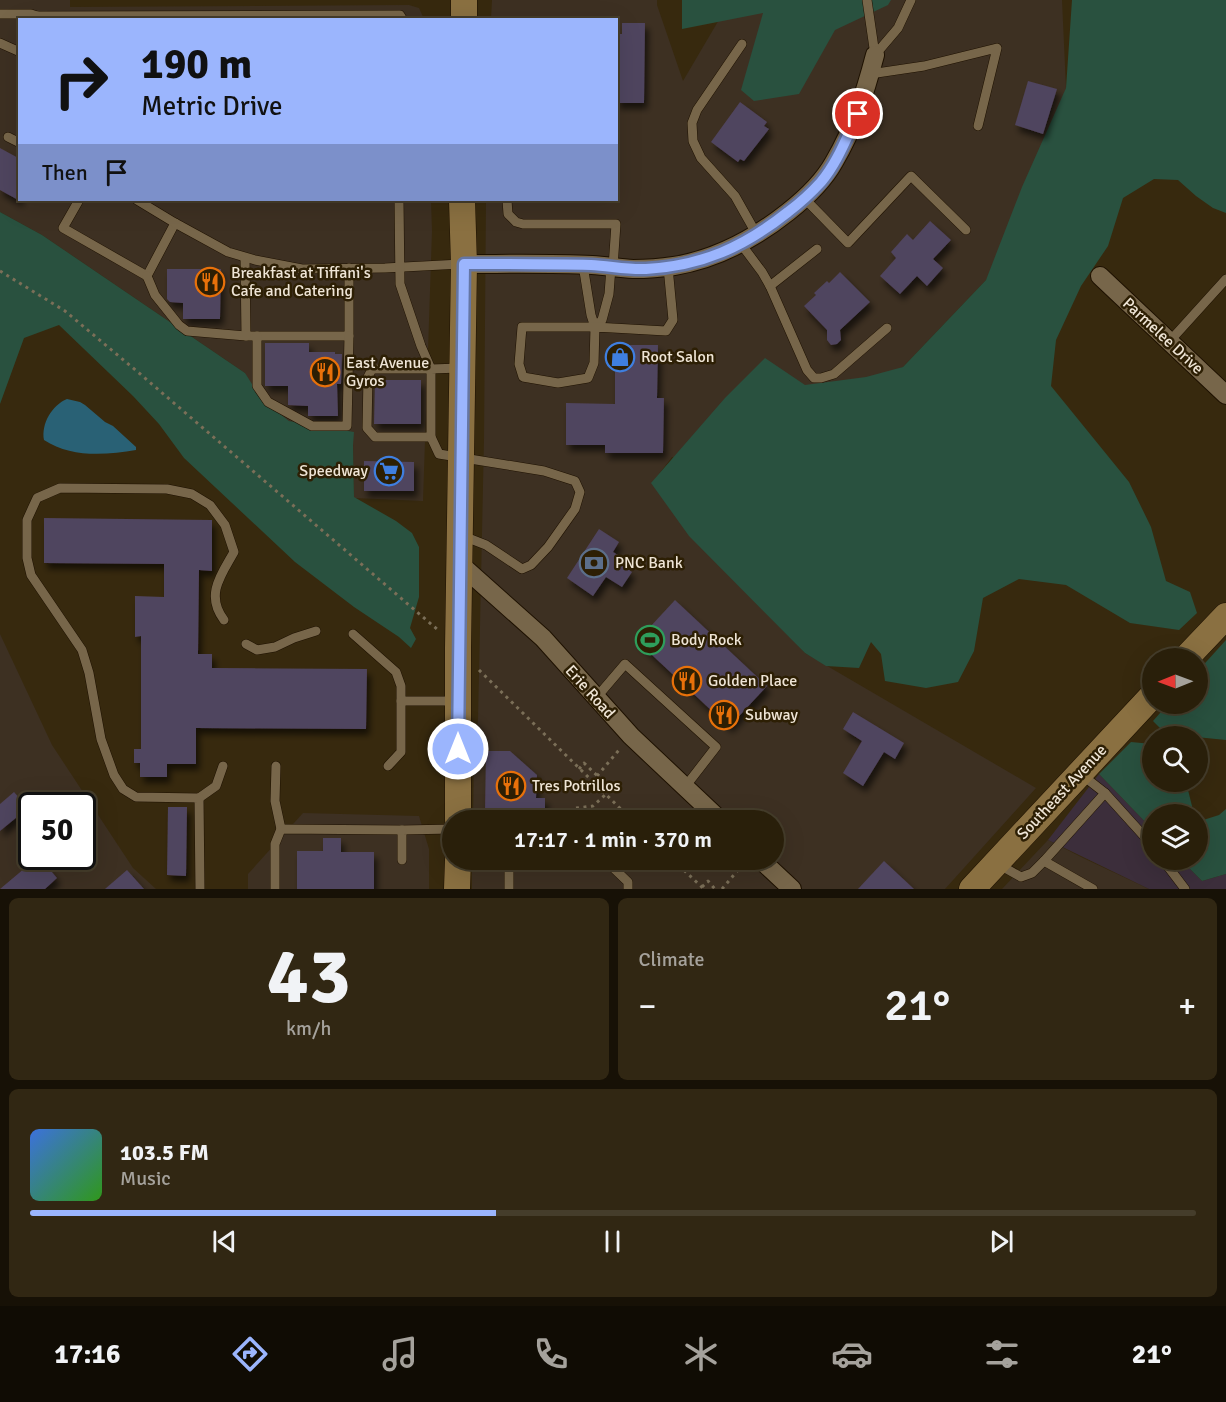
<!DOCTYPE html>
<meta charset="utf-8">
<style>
:root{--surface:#291f0a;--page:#312713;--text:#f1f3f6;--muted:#a5a29c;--line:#453d2b;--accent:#9bb5fd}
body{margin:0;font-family:Signika,sans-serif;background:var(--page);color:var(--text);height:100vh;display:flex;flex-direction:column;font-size:22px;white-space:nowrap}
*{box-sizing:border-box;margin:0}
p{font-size:20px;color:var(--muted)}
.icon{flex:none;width:33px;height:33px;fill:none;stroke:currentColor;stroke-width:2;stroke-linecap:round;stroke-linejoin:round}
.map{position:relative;height:889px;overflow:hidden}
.panel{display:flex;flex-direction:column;gap:9px;padding:9px;background:#171106;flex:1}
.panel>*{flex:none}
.top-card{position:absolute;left:18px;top:18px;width:600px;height:183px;border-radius:0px;box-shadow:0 6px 24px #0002,0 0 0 2px var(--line);background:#9bb5fd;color:#111;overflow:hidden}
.needle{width:39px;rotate:269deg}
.buttons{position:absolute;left:1142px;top:648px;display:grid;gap:12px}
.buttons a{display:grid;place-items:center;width:66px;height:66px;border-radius:50%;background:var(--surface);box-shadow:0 6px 24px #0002,0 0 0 2px var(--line);font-size:30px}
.speed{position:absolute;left:18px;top:792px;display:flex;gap:12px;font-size:30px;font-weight:700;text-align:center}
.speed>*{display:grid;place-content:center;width:78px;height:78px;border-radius:50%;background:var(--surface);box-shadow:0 6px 24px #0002,0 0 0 2px var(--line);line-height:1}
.speed .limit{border:3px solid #111;border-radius:9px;background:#fff;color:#111}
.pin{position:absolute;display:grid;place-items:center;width:51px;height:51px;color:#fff;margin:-26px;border:3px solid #fff;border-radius:50%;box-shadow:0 2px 6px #0007}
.me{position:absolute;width:66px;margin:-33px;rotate:0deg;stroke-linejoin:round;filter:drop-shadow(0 0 4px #0008)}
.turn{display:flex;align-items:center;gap:21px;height:126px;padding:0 24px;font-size:27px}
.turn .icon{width:78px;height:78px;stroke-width:2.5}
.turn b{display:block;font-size:42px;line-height:51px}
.then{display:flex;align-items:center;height:57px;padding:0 24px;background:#0003;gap:12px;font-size:22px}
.big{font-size:45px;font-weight:600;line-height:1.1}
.panel .card{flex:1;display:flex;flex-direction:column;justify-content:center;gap:9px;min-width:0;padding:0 21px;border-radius:9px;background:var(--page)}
.panel .dial{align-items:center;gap:0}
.dial b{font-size:78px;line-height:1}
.song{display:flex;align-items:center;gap:18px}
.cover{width:72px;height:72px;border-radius:9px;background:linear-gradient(135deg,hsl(220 70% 55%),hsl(110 70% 35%))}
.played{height:6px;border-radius:3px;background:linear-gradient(90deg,var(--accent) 40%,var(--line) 40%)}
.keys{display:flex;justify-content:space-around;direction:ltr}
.heat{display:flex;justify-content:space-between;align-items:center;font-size:33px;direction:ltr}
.panel .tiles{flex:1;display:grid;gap:9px;grid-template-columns:1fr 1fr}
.card:last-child{grid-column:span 2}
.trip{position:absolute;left:442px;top:810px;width:342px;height:60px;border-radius:30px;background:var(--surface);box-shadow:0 6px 24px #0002,0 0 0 2px var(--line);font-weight:600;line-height:60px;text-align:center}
.tabs{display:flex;height:96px;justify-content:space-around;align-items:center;background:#100c04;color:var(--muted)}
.tabs .icon{width:42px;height:42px}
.tabs .current{color:var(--accent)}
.tabs b{font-size:27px;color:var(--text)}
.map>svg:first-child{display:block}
.commercial{fill:#3d3022;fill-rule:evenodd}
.industrial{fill:#3c2e3b}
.green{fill:#29513f}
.water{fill:#296175}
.building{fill:#50445e;filter:url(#shadow)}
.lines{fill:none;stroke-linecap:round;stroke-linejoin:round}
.lane-casing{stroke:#1e1100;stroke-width:10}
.street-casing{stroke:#1e1100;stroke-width:20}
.secondary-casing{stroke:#1e1100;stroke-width:27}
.path{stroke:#7b6f58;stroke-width:3;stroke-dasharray:3 4.5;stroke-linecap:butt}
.lane{stroke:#77664a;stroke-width:9}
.street{stroke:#77664a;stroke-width:18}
.secondary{stroke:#8a7041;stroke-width:26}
.route-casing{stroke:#6576a4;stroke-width:15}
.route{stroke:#9bb5fd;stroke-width:10}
.labels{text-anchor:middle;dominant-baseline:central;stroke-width:5;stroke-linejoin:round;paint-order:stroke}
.poi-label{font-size:16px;fill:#efe5d6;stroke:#2d1f04;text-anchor:start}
.street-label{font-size:16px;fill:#efe5d6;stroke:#2d1f04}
</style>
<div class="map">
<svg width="1226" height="889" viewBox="0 0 1226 889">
<defs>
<filter id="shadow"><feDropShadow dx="3.5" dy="6" stdDeviation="3" flood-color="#0009"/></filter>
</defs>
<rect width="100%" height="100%" fill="#37290e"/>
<g class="commercial">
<polygon points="0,0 70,0 70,7 409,5 419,8 424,19 20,20 20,200 431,200 432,231 423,501 354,498 353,445 251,407 245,373 42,235 0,212"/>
<polygon points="492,0 657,0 657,5 683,81 720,18 724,0 1062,0 1066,88 1026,213 986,280 903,367 678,457 672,457 652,483 805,653 1036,788 945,889 472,889 472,860 774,860 774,820 473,820 474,749 478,720 484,439 486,200 616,200 616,20 491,19"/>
<path d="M0 634 52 745 133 868 156 889H0ZM32 806H82V856H32Z"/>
<polygon points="303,813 419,816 429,849 429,889 248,889 248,874"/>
<polygon points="1048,840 1083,858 1149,889 1002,889"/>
</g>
<polygon class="industrial" points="1099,774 1152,829 1152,860 1181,860 1202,881 1226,874 1226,889 1149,889 1048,840"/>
<g class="green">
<polygon points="682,0 891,0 888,5 835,30 799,94 754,101 741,90 763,13 682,29"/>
<polygon points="1072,0 1226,0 1226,213 1213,208 1196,196 1178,180 1154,179 1123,198 1108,246 1081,286 1056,340 1051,386 1129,482 1151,527 1166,581 1190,592 1197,613 1179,630 1130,623 1066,585 1019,579 983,598 974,651 958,682 926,688 885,681 881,654 871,642 859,668 826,666 805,653 689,536 651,483 725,398 765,358 805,385 866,377 903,367 986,280 1022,187 1066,88"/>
<polygon points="0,212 42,235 245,373 262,400 289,421 354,432 353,445 354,497 396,521 412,533 419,547 419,597 410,628 416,639 411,648 399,637 354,607 295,562 184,458 159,424 133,396 59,325 24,338 0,404"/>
<polygon points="1226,640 1226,740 1166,734 1153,721 1168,704 1197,704 1197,672"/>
<polygon points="1131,742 1152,744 1152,782 1186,782 1194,814 1152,814 1152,829 1099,774"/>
<polygon points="1226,809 1226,874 1202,881 1181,860 1197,860 1197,822 1219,815"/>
</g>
<path class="water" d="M67 399 80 402 85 405 105 422 113 426 136 447V450C106 455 71 458 44 440 41 424 52 405 67 399Z"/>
<g class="building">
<polygon points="622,23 645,23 644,103 616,103 616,34 622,34"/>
<polygon points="1028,81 1057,89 1043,134 1015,125"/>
<polygon points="740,102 767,122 764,126 769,129 744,161 740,159 738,162 711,142"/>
<polygon points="0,148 20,159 20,201 0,190"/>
<polygon points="930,221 951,240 933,259 943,268 927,286 917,276 900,294 880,276 896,258 891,252 907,234 913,240"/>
<polygon points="167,269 221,269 220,319 183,319 183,303 170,302 167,299"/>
<polygon points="840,272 870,302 840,330 841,340 837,344 831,345 827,340 827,330 804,306 816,295 814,293 827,281 829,283"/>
<polygon points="265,343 309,343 309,352 335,352 335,354 342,354 341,384 337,384 338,416 308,416 308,406 288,405 288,386 265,386"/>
<polygon points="615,345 658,345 657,398 664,398 663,453 605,453 605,445 566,445 566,403 615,404"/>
<polygon points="375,380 421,380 421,424 374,424"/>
<polygon points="364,461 414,462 414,491 364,491"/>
<polygon points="44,518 212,520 212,571 199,570 198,654 212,654 212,668 367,669 366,729 196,728 196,764 167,764 167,777 140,777 140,763 134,763 134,749 141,749 141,636 135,637 135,596 164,597 164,564 44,563"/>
<polygon points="599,529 619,542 613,552 618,555 615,560 632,572 622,587 606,577 593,596 567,578"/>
<polygon points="675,600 767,686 729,727 637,641"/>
<polygon points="853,712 904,743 895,759 884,752 863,786 843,773 862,741 843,729"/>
<polygon points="486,751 510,751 537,775 536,798 545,798 545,813 485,812"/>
<polygon points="14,792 28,808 0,831 0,804"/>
<polygon points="168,807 187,807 186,876 167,875"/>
<polygon points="323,838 341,838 341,852 374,852 374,889 297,889 297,851 323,851"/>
<polygon points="884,861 914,889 858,889"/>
<polygon points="35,865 39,871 46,865 57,878 45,889 0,889 25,868 28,871"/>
<polygon points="127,870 144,889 105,889"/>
</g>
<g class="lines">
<g class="lane-casing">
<g id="lane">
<polyline points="867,0 875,55"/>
<polyline points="0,14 31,14 40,17"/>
<polyline points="36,16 400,15 403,20"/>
<polyline points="0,43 20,52"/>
<polyline points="742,44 697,110 692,123 693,141 701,158 735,196 757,235"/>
<polyline points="875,55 898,28 911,0"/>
<polyline points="870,74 924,66 997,48 978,126"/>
<polyline points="8,137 20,143"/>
<polyline points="805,199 848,243 911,176 966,230"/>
<polyline points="79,200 63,228 147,276 175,223"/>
<polyline points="137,200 175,223 228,252 255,260 302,269 385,268 461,264"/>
<polyline points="399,200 400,284 421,346 431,369 372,369 368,377 367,428 375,437 431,437"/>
<polyline points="507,200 508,214 516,222 523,224 616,224 613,267"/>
<polyline points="741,244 762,272 770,286 807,370 814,378 821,378 834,374 887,328"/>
<polyline points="245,258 246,336 349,336 349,268"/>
<polyline points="583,265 591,315 595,327 602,320 609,294 611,267"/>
<polyline points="147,276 155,295 179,325 187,331 246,336"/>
<polyline points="770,286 817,249"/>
<polyline points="595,327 594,363 588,378 558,383 523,377 519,364 522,327 595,327 666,331 673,320 668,267"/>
<polyline points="257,336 257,386 268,402 312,426 347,426 349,336"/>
<polyline points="1169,342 1226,279"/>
<polyline points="460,368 431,369 431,437 439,454 544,471 575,481 580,492 575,509 548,547 531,565 522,569 486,545 463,536"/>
<polyline points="353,634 396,672 401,686 401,752 388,766"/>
<polyline points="246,644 257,650 275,647 294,638 316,631"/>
<polyline points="596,698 625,664 716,747 685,787"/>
<polyline points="401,701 456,701"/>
<polyline points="276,766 275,801 281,829"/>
<polyline points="1082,775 1105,793 1044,861 1093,889"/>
<polyline points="1105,793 1152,845"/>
<polyline points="199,798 216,786 223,766"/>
<polyline points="402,860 402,830 453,829"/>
<polyline points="605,860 628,882 628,889"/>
<polyline points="1163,860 1185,889"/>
<polyline points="998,864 1021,877 1032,873 1044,861"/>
<path d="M200 889 199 798 136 797 123 789 114 775 101 739 89 673 82 650 31 575 27 558V520L37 498 60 488 167 489 192 494 210 505 225 525 234 552C221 575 205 595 224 620"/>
<polyline points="275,889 275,844 281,829 402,830"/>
<polyline points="509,889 509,860"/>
</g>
</g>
<g class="street-casing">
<g id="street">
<path d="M464 264C506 264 549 263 592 265 606 266 619 268 633 269 646 269 661 268 674 266 717 259 754 239 788 212 807 197 823 182 834 162 854 128 865 93 875 55"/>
<polyline points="1100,276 1226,395"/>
<polyline points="460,564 543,638 631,736 720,820"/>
<polyline points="761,860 792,889"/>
</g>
</g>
<g class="secondary-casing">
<g id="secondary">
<polyline points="464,20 464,0"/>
<polyline points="1186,658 1226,616"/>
<polyline points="458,820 458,648 464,264 462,200"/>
<polyline points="457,889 458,860"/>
<polyline points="972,889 1152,696"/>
</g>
</g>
<g class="path">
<polyline points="0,271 65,311 139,373 438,630"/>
<polyline points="479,670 632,820"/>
<polyline points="579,769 584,763 608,786 603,793"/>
<polyline points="597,776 619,750"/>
<polyline points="576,808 593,806 605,795"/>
<polyline points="673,860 704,889"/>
<polyline points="702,887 708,881 715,889"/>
<polyline points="722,889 744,863"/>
</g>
<use href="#lane" class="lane"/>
<use href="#street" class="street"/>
<use href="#secondary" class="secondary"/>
</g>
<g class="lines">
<g class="route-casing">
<path id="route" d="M458 749 464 264C506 264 549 264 591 265 610 266 628 270 646 269 702 266 744 247 788 212 800 203 811 193 821 182 838 162 847 136 858 114"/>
</g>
<use href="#route" class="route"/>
</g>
<defs>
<g id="restaurant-ring" transform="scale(1.5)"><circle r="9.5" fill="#2d1f04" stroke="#e8710a" stroke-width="1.5"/><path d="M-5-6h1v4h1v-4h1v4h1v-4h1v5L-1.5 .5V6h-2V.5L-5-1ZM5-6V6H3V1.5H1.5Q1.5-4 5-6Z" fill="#e8710a"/></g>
<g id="shop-ring" transform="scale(1.5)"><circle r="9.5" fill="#2d1f04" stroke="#3f7fe0" stroke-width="1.5"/><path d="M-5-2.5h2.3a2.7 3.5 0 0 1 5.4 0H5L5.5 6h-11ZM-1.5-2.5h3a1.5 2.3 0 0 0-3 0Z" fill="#3f7fe0"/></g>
<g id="supermarket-ring" transform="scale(1.5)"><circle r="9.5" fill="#2d1f04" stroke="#3f7fe0" stroke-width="1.5"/><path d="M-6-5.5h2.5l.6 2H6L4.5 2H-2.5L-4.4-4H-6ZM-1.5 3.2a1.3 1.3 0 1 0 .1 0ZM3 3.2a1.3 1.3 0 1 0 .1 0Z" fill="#3f7fe0"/></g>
<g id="bank-ring" transform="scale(1.5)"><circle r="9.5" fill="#2d1f04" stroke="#5c6f8a" stroke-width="1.5"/><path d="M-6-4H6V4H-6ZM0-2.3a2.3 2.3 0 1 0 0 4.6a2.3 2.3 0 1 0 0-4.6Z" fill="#5c6f8a"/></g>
<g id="stadium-ring" transform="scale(1.5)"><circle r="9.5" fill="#2d1f04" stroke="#2e9e5b" stroke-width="1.5"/><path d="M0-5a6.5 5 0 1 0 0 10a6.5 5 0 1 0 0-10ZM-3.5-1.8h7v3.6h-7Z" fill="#2e9e5b"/></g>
</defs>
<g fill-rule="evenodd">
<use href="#restaurant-ring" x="210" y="282"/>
<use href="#shop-ring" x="620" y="357"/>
<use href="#restaurant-ring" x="325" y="372"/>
<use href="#supermarket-ring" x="389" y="471"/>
<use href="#bank-ring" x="594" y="563"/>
<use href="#stadium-ring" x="650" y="640"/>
<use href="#restaurant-ring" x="687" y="681"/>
<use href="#restaurant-ring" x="724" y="715"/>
<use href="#restaurant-ring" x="511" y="786"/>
</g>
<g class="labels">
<g class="poi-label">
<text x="231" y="273">Breakfast at Tiffani's<tspan x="231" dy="18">Cafe and Catering</tspan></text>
<text x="641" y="357">Root Salon</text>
<text x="346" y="363">East Avenue<tspan x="346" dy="18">Gyros</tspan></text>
<text x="368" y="471" text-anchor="end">Speedway</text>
<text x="615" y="563">PNC Bank</text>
<text x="671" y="640">Body Rock</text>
<text x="708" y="681">Golden Place</text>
<text x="745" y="715">Subway</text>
<text x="532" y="786">Tres Potrillos</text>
</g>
<g class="street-label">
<text transform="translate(1163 336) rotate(43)">Parmelee Drive</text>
<text transform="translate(590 692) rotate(48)">Erie Road</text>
<text transform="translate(1062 792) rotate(-47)">Southeast Avenue</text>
</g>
</g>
</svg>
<div class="buttons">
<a><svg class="needle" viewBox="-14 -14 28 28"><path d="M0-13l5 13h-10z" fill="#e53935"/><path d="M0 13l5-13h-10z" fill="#a5a29c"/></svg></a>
<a><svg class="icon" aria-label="search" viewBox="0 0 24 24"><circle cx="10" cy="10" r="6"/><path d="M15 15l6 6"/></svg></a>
<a><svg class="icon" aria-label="layers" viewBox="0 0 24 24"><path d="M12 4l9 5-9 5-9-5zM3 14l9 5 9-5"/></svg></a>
</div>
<div class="speed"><div class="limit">50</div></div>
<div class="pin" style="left:858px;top:114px;background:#d93025"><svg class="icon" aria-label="arrive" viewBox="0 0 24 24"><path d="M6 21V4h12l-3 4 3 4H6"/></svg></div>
<svg class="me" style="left:458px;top:749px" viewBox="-20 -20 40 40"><circle r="17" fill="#9bb5fd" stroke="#fff" stroke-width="3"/><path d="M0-11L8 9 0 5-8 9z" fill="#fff"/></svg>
<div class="trip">17:17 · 1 min · 370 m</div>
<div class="top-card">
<div class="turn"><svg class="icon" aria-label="right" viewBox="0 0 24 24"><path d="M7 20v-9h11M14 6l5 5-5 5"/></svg><div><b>190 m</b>Metric Drive</div></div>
<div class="then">Then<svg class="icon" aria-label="arrive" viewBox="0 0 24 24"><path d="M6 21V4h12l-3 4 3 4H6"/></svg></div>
</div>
</div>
<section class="panel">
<div class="tiles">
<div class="card dial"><b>43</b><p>km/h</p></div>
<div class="card"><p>Climate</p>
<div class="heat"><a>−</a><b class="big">21°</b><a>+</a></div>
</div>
<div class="card">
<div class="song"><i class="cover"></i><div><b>103.5 FM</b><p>Music</p></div></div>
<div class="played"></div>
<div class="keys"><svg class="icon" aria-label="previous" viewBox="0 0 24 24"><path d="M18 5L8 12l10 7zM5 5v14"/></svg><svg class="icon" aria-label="pause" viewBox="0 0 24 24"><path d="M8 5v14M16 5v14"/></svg><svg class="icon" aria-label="next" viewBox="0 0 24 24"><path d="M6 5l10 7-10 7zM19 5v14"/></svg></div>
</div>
</div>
</section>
<nav class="tabs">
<b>17:16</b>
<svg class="icon current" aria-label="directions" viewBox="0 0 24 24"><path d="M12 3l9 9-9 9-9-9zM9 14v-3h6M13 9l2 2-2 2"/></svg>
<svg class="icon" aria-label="music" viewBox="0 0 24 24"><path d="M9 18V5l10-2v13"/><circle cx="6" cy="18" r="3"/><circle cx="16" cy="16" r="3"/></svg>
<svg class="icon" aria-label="phone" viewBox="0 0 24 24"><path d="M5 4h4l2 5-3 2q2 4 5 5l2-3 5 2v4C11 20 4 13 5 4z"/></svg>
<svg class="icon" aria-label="climate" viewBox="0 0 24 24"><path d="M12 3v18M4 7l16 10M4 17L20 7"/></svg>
<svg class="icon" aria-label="car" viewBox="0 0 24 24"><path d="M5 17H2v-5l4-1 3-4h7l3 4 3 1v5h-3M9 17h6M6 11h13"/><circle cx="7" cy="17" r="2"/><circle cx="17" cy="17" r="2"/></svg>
<svg class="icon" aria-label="filters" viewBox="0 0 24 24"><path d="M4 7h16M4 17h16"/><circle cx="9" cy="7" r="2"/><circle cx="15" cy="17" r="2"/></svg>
<b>21°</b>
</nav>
